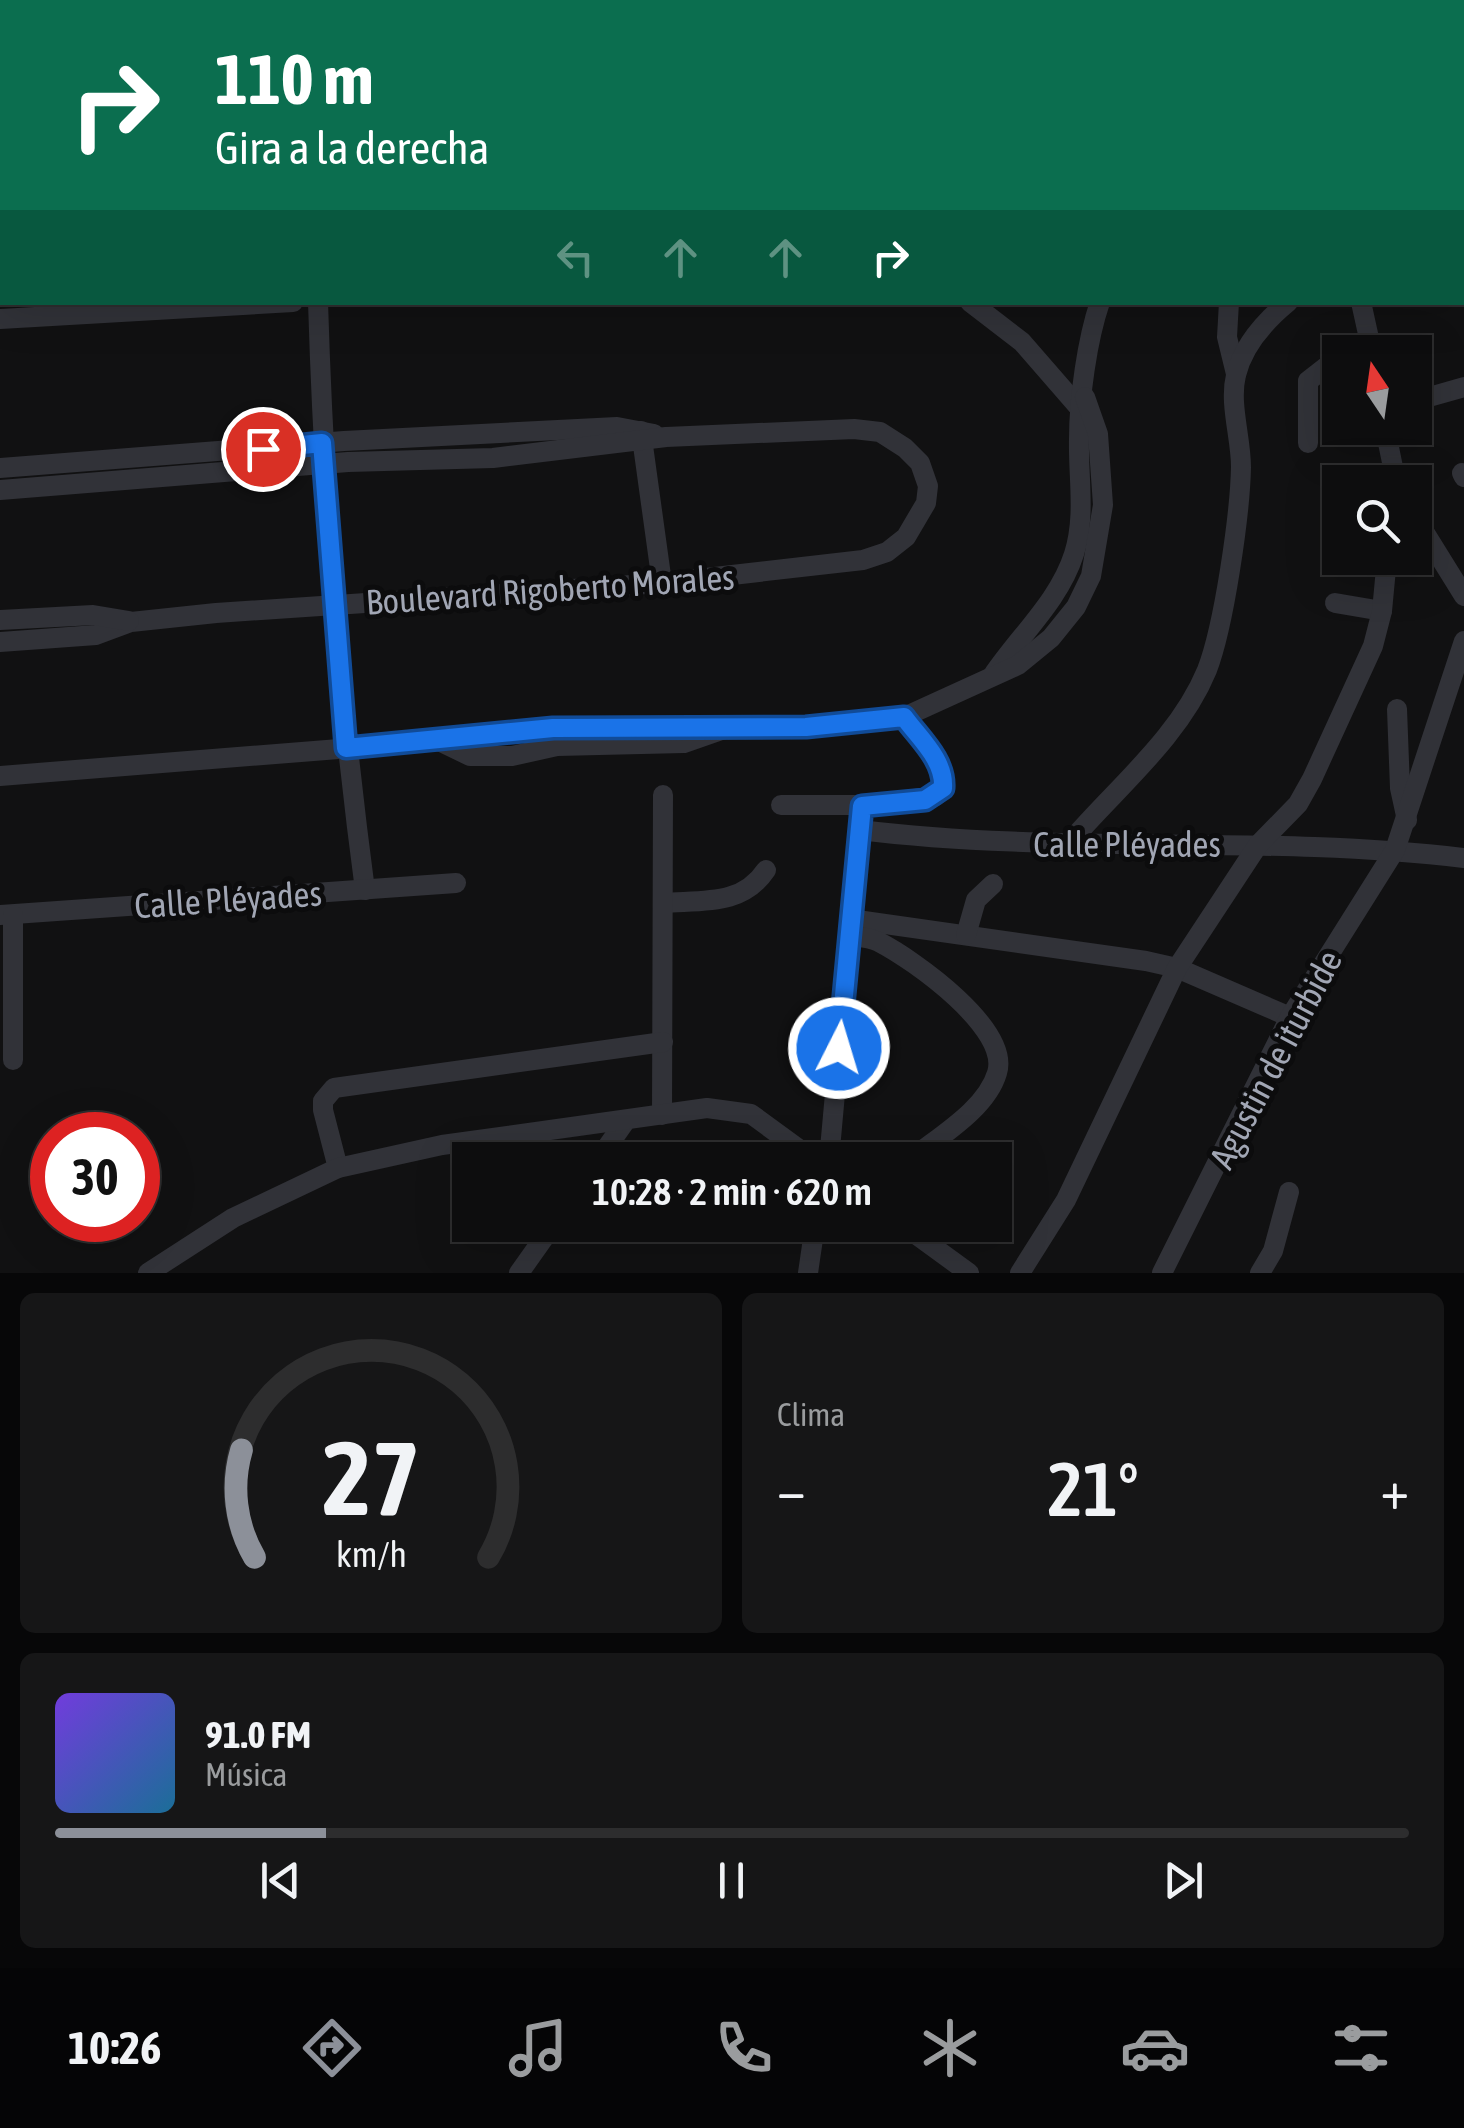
<!DOCTYPE html>
<html lang="es">
<meta charset="utf-8">
<style>
:root{--surface:#0d0d0e;--page:#161617;--text:#f1f3f6;--muted:#9a9c9e;--line:#2d2d2e;--accent:#8c9099}
body{margin:0;font-family:"Asap Condensed",sans-serif;background:var(--page);color:var(--text);height:100vh;display:flex;flex-direction:column;font-size:38px;white-space:nowrap}
*{box-sizing:border-box;margin:0}
p{font-size:32px;color:var(--muted)}
.icon{flex:none;width:55px;height:55px;fill:none;stroke:currentColor;stroke-width:2;stroke-linecap:round;stroke-linejoin:round}
.map{position:relative;height:1273px;overflow:hidden}
.panel{display:flex;flex-direction:column;gap:20px;padding:20px;background:#070708;flex:1}
.panel>*{flex:none}
.guide{position:absolute;left:0px;top:0px;width:1465px;height:305px;box-shadow:0 10px 40px #0002,0 0 0 2px var(--line);background:#0b6e4f;color:#fff;overflow:hidden}
.needle{width:65px;rotate:347deg}
.controls{position:absolute;left:1322px;top:335px;display:grid;gap:20px}
.controls a{display:grid;place-items:center;width:110px;height:110px;border-radius:0px;background:var(--surface);box-shadow:0 10px 40px #0002,0 0 0 2px var(--line);font-size:50px}
.speed{position:absolute;left:30px;top:1112px;display:flex;gap:20px;font-size:50px;font-weight:700;text-align:center}
.speed>*{display:grid;place-content:center;width:130px;height:130px;border-radius:50%;background:var(--surface);box-shadow:0 10px 40px #0002,0 0 0 2px var(--line);line-height:1}
.speed .limit{border:15px solid #d22;background:#fff;color:#111}
.pin{position:absolute;display:grid;place-items:center;width:85px;height:85px;color:#fff;margin:-42px;border:5px solid #fff;border-radius:50%;box-shadow:0 2px 10px #0007}
.me{position:absolute;width:110px;margin:-55px;rotate:5deg;stroke-linejoin:round;filter:drop-shadow(0 0 8px #0008)}
.turn{display:flex;align-items:center;gap:35px;height:210px;padding:0 50px;font-size:45px}
.turn .icon{width:130px;height:130px;stroke-width:2.5}
.turn b{display:block;font-size:70px;line-height:85px}
.lanes{display:flex;align-items:center;height:95px;padding:0 50px;background:#0003;justify-content:center;gap:50px;direction:ltr}
.lanes .off{opacity:.35}
.big{font-size:75px;font-weight:600;line-height:1.1}
.panel .tile{flex:1;display:flex;flex-direction:column;justify-content:center;gap:15px;min-width:0;padding:0 35px;border-radius:15px;background:var(--page)}
.panel .dial{align-items:center;gap:0}
.dial svg{height:260px;overflow:visible;fill:none;stroke:var(--line);stroke-width:7;stroke-linecap:round;text-anchor:middle}
.dial text{fill:var(--text);stroke:none}
.song{display:flex;align-items:center;gap:30px}
.cover{width:120px;height:120px;border-radius:15px;background:linear-gradient(135deg,hsl(260 70% 55%),hsl(200 70% 35%))}
.played{height:10px;border-radius:5px;background:linear-gradient(90deg,var(--accent) 20%,var(--line) 20%)}
.keys{display:flex;justify-content:space-around;direction:ltr}
.heat{display:flex;justify-content:space-between;align-items:center;font-size:55px;direction:ltr}
.panel .tiles{flex:1;display:grid;gap:20px;grid-template-columns:1fr 1fr}
.tile:last-child{grid-column:span 2}
.trip{position:absolute;left:452px;top:1142px;width:560px;height:100px;border-radius:0px;background:var(--surface);box-shadow:0 10px 40px #0002,0 0 0 2px var(--line);font-weight:600;line-height:100px;text-align:center}
.dock{display:flex;height:160px;justify-content:space-around;align-items:center;background:#050506;color:var(--muted)}
.dock .icon{width:70px;height:70px}
.dock .current{color:var(--accent)}
.dock b{font-size:45px;color:var(--text)}
.map>svg:first-child{display:block}
.lines{fill:none;stroke-linecap:round;stroke-linejoin:round}
.path{stroke:#37393f;stroke-width:2.5;stroke-dasharray:5 8;stroke-linecap:butt}
.minor{stroke:#313238;stroke-width:20}
.route-casing{stroke:#114b97;stroke-width:25}
.route{stroke:#1a73e8;stroke-width:18}
.labels{text-anchor:middle;dominant-baseline:central;stroke-width:10;stroke-linejoin:round;paint-order:stroke}
.street-label{font-size:35px;fill:#a1a6b4;stroke:#0c0c0d}
</style>
<div class="map">
<svg width="1464" height="1273" viewBox="0 0 1464 1273">
<rect width="100%" height="100%" fill="#111112"/>
<g class="lines">
<polyline class="path" points="0,194 2,194"/>
<g class="minor">
<polyline points="252,0 254,2"/>
<polyline points="533,0 534,2"/>
<polyline points="856,0 856,2"/>
<polyline points="329,2 343,0"/>
<polyline points="1096,2 1121,0"/>
<polyline points="0,44 2,44"/>
<polyline points="1462,73 1464,72"/>
<polyline points="0,171 2,171"/>
<polyline points="1462,245 1464,245"/>
<path d="M318 302C324 499 339 695 365 890"/>
<polyline points="970,302 1022,342 1082,411 1088,412"/>
<polyline points="1229,302 1227,337 1236,374"/>
<polyline points="1361,302 1372,352"/>
<polyline points="0,319 293,302"/>
<polyline points="1415,401 1464,387"/>
<polyline points="1385,428 1396,482"/>
<polyline points="641,431 662,583"/>
<polyline points="1308,443 1308,381 1340,356"/>
<polyline points="0,468 344,441 617,427 654,434"/>
<polyline points="1462,473 1464,477"/>
<polyline points="0,490 348,462 493,458 666,437 854,429 880,432 905,448 920,463 928,486 926,503 906,537 887,552 863,560 662,583 216,613 131,622 96,635 0,642"/>
<polyline points="1415,517 1464,596"/>
<polyline points="1335,603 1382,611"/>
<polyline points="0,620 93,615 129,621"/>
<path d="M993 675C1020 635 1059 601 1074 554 1086 516 1078 477 1079 439 1079 399 1087 340 1100 302"/>
<polyline points="1397,709 1400,788 1407,820"/>
<polyline points="439,741 470,756 512,756 557,746 684,743 724,729"/>
<polyline points="0,776 439,741 553,728 806,727 904,717 1018,665 1051,638 1076,607 1091,576 1103,505 1098,434 1085,397"/>
<polyline points="781,805 871,805 936,796 943,788 942,772 933,755 904,717"/>
<path d="M860 830C1061 855 1263 834 1464 858"/>
<path d="M1070 842C1117 787 1179 738 1207 670 1224 626 1240 515 1241 467 1241 437 1229 404 1236 375 1243 345 1265 321 1288 302"/>
<path d="M663 903C703 900 742 906 766 870"/>
<polyline points="0,915 456,883"/>
<polyline points="850,919 1146,961 1177,968 1290,1017"/>
<polyline points="966,935 976,900 993,884"/>
<path d="M849 936C859 937 870 937 879 942 914 960 1011 1029 997 1073 986 1110 938 1137 910 1160"/>
<polyline points="13,1060 13,915"/>
<polyline points="662,1115 663,795"/>
<polyline points="598,1160 624,1123"/>
<polyline points="829,1160 861,806"/>
<polyline points="338,1168 323,1110 323,1101 334,1088 663,1042"/>
<polyline points="903,1225 969,1273"/>
<polyline points="148,1273 233,1218 338,1168 442,1145 707,1108 751,1114 814,1160"/>
<polyline points="519,1273 553,1225"/>
<polyline points="808,1273 815,1225"/>
<polyline points="1020,1273 1066,1200 1177,968 1258,845 1298,804 1312,779 1373,646 1382,611 1387,558"/>
<polyline points="1162,1273 1290,1017 1395,850 1464,641"/>
<polyline points="1260,1273 1273,1251 1289,1192"/>
</g>
</g>
<g class="lines">
<g class="route-casing">
<path id="route" d="M263 449 322 443 346 748 553 728 806 727 904 717C919 738 945 760 943 788L925 800 862 806 839 1048"/>
</g>
<use href="#route" class="route"/>
</g>
<g class="labels">
<g class="street-label">
<text transform="translate(550 589) rotate(-4)">Boulevard Rigoberto Morales</text>
<text x="1127" y="844">Calle Pléyades</text>
<text transform="translate(228 899) rotate(-4)">Calle Pléyades</text>
<text transform="translate(1275 1059) rotate(-62)">Agustin de iturbide</text>
</g>
</g>
</svg>
<div class="controls">
<a><svg class="needle" viewBox="-14 -14 28 28"><path d="M0-13l5 13h-10z" fill="#e53935"/><path d="M0 13l5-13h-10z" fill="#9a9c9e"/></svg></a>
<a><svg class="icon" aria-label="search" viewBox="0 0 24 24"><circle cx="10" cy="10" r="6"/><path d="M15 15l6 6"/></svg></a>
</div>
<div class="speed"><div class="limit">30</div></div>
<div class="pin" style="left:263px;top:449px;background:#d93025"><svg class="icon" aria-label="arrive" viewBox="0 0 24 24"><path d="M6 21V4h12l-3 4 3 4H6"/></svg></div>
<svg class="me" style="left:839px;top:1048px" viewBox="-20 -20 40 40"><circle r="17" fill="#1a73e8" stroke="#fff" stroke-width="3"/><path d="M0-11L8 9 0 5-8 9z" fill="#fff"/></svg>
<div class="trip">10:28 · 2 min · 620 m</div>
<div class="guide">
<div class="turn"><svg class="icon" aria-label="right" viewBox="0 0 24 24"><path d="M7 20v-9h11M14 6l5 5-5 5"/></svg><div><b>110 m</b>Gira a la derecha</div></div>
<div class="lanes"><svg class="icon off" aria-label="left" viewBox="0 0 24 24"><path d="M17 20v-9H6M10 6l-5 5 5 5"/></svg><svg class="icon off" aria-label="ahead" viewBox="0 0 24 24"><path d="M12 20V5M6 11l6-6 6 6"/></svg><svg class="icon off" aria-label="ahead" viewBox="0 0 24 24"><path d="M12 20V5M6 11l6-6 6 6"/></svg><svg class="icon" aria-label="right" viewBox="0 0 24 24"><path d="M7 20v-9h11M14 6l5 5-5 5"/></svg></div>
</div>
</div>
<section class="panel">
<div class="tiles">
<div class="tile dial"><svg viewBox="0 0 100 80">
<path d="M14 69A42 42 0 1 1 86 69"/>
<path d="M14 69A42 42 0 0 1 10 36" stroke="#8c9099"/>
<text x="50" y="56" font-size="32" font-weight="700">27</text>
<text x="50" y="72" font-size="11">km/h</text>
</svg></div>
<div class="tile"><p>Clima</p>
<div class="heat"><a>−</a><b class="big">21°</b><a>+</a></div>
</div>
<div class="tile">
<div class="song"><i class="cover"></i><div><b>91.0 FM</b><p>Música</p></div></div>
<div class="played"></div>
<div class="keys"><svg class="icon" aria-label="previous" viewBox="0 0 24 24"><path d="M18 5L8 12l10 7zM5 5v14"/></svg><svg class="icon" aria-label="pause" viewBox="0 0 24 24"><path d="M8 5v14M16 5v14"/></svg><svg class="icon" aria-label="next" viewBox="0 0 24 24"><path d="M6 5l10 7-10 7zM19 5v14"/></svg></div>
</div>
</div>
</section>
<nav class="dock">
<b>10:26</b>
<svg class="icon current" aria-label="directions" viewBox="0 0 24 24"><path d="M12 3l9 9-9 9-9-9zM9 14v-3h6M13 9l2 2-2 2"/></svg>
<svg class="icon" aria-label="music" viewBox="0 0 24 24"><path d="M9 18V5l10-2v13"/><circle cx="6" cy="18" r="3"/><circle cx="16" cy="16" r="3"/></svg>
<svg class="icon" aria-label="phone" viewBox="0 0 24 24"><path d="M5 4h4l2 5-3 2q2 4 5 5l2-3 5 2v4C11 20 4 13 5 4z"/></svg>
<svg class="icon" aria-label="climate" viewBox="0 0 24 24"><path d="M12 3v18M4 7l16 10M4 17L20 7"/></svg>
<svg class="icon" aria-label="car" viewBox="0 0 24 24"><path d="M5 17H2v-5l4-1 3-4h7l3 4 3 1v5h-3M9 17h6M6 11h13"/><circle cx="7" cy="17" r="2"/><circle cx="17" cy="17" r="2"/></svg>
<svg class="icon" aria-label="filters" viewBox="0 0 24 24"><path d="M4 7h16M4 17h16"/><circle cx="9" cy="7" r="2"/><circle cx="15" cy="17" r="2"/></svg>
</nav>
